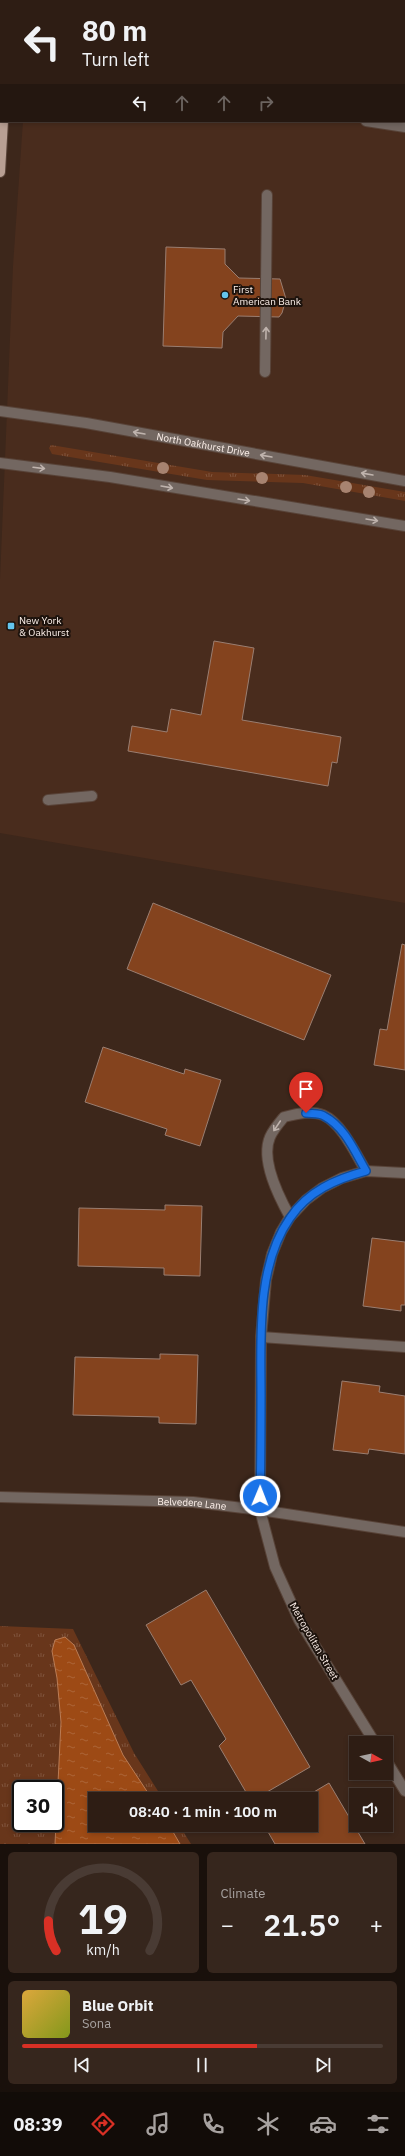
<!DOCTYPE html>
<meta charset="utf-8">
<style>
:root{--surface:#2e1d14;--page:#36261d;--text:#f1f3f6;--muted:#a7a2a0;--line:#493b34;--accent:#d93025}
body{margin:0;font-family:"IBM Plex Sans",sans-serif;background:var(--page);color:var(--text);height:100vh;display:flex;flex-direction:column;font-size:15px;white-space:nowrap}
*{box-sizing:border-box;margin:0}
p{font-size:13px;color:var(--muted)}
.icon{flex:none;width:22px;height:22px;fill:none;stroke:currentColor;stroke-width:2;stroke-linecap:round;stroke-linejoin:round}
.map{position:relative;height:1844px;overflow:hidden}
.panel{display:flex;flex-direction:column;gap:8px;padding:8px;background:#19100b;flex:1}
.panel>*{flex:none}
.guide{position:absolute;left:0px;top:0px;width:405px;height:122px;box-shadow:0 2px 6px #0003,0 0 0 1px var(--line);background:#2e1d14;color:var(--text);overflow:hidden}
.needle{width:26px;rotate:98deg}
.tools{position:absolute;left:349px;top:1736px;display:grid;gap:8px}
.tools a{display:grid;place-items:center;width:44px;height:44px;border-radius:0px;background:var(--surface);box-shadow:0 2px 6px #0003,0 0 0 1px var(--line);font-size:20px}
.speed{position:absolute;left:12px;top:1780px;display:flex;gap:8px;font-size:20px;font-weight:700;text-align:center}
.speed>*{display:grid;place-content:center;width:52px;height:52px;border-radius:50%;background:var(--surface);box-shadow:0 2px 6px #0003,0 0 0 1px var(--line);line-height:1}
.speed .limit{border:2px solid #111;border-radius:6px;background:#fff;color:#111}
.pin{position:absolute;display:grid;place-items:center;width:34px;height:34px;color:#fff;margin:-41px -17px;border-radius:50% 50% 50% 0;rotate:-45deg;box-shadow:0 0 4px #0007}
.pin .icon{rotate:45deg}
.me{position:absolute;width:44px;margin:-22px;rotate:1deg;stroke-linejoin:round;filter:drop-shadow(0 0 3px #0008)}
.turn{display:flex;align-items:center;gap:14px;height:84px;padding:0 16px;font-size:18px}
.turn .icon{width:52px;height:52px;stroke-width:2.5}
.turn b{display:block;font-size:28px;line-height:34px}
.lanes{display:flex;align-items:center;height:38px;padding:0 16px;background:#0003;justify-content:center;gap:20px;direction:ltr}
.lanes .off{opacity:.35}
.big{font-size:30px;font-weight:600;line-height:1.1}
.panel .tile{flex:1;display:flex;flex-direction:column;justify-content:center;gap:6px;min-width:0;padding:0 14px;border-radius:6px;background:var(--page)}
.panel .dial{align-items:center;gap:0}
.dial svg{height:104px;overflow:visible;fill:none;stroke:var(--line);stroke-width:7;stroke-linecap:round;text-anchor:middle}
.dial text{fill:var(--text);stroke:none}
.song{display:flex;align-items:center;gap:12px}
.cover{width:48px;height:48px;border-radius:6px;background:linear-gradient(135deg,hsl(40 70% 55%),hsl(70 70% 35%))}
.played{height:4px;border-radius:2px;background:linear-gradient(90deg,var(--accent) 65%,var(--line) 65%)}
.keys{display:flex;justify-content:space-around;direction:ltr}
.heat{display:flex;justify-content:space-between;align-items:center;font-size:22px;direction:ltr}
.panel .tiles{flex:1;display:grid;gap:8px;grid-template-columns:1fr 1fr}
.tile:last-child{grid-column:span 2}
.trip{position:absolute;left:88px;top:1792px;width:230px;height:40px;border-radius:0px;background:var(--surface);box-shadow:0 2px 6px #0003,0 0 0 1px var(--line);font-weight:600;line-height:40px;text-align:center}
.tabs{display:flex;height:64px;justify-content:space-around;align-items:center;background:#120c08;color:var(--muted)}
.tabs .icon{width:28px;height:28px}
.tabs .current{color:var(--accent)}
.tabs b{font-size:18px;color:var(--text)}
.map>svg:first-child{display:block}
.built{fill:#492c1d}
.grass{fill:url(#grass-tufts);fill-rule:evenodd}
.water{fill:url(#water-ripples);stroke:#ba7c55}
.building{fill:#84431e;stroke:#9a7e71}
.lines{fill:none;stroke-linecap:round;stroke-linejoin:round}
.lane-casing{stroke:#584338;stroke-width:12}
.street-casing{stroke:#584338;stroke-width:12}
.primary-casing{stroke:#584338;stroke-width:12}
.lane{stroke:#736761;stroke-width:10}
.street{stroke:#736761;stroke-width:10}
.primary{stroke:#b89f93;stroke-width:10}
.tree{fill:#a78370}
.oneway{stroke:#bfb3ad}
.route-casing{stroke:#114b97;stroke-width:10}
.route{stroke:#1a73e8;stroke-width:7}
.poi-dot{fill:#64c5ee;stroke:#1d130d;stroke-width:1.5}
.labels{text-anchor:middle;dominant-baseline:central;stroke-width:4;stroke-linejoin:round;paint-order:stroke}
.poi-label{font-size:10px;fill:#fef1eb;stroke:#1d130d;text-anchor:start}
.street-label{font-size:10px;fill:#fef1eb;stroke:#1d130d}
</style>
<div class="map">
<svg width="405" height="1844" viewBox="0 0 405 1844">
<defs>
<pattern id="grass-tufts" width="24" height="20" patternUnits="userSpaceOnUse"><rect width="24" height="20" fill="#68361b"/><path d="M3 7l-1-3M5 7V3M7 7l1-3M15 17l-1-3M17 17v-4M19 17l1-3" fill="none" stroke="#7f543c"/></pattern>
<pattern id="water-ripples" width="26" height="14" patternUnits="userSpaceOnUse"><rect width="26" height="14" fill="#9d4a15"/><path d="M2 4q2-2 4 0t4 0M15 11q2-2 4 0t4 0" fill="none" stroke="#ac6537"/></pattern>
</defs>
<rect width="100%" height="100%" fill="#3d271b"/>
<polygon class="built" points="31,0 405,0 405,903 0,833 0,580 13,266 23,121 404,121 404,1"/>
<g class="grass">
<polygon points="51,445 212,472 305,475 405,492 405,501 303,483 207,480 52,454 49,448"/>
<path d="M0 1626 73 1629 134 1753 163 1799H95V1825H179L191 1844H0ZM21 1789H55V1823H21Z"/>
</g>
<polygon class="water" points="65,1637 74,1645 123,1755 152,1799 95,1799 95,1825 169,1825 180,1844 55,1844 61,1722 57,1678 52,1651 55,1640"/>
<g class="building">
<polygon points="172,0 342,0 172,1"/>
<polygon points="166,247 225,249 225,264 239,278 280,279 286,299 282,313 279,317 238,316 223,332 222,348 163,346"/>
<polygon points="214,641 254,648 242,720 341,737 337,763 332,762 328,786 128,751 132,726 167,732 171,709 201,715"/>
<polygon points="153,903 331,975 304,1040 127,969"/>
<polygon points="402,944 405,945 405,1070 374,1065 380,1029 387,1030"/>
<polygon points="103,1047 184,1074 185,1069 221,1080 200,1146 165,1135 167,1129 85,1102"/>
<polygon points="165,1205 202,1206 200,1276 164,1275 164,1268 78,1266 79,1208 165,1210"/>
<polygon points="372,1238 405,1242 405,1305 401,1305 401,1311 363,1306"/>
<polygon points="160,1354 198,1355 196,1424 159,1423 159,1417 73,1415 75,1357 160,1359"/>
<polygon points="342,1381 380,1386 379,1392 405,1396 405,1454 369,1449 368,1454 333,1450"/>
<polygon points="206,1590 310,1767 255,1799 250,1799 219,1746 226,1739 191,1680 181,1685 146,1625"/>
<polygon points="329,1783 365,1844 275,1844 264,1825 311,1825 311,1799 302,1799"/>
</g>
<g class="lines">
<g class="lane-casing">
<g id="lane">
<polyline points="148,1 148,0"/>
<polyline points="360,1 360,0"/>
<polyline points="366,121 405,127"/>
<polyline points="265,372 267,195"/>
<polyline points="48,800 92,796"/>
<path d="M290 1217C279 1197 260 1160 270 1137 273 1130 279 1123 284 1117 296 1114 311 1110 323 1115 342 1123 356 1155 366 1171"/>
<polyline points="261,1337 405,1347"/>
</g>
</g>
<g class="street-casing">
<g id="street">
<path id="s1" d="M0 411 86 423 405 481"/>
<polyline points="0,463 110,477 405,526"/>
<path id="s2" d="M0 1497 193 1502 260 1510 405 1532"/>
<polyline points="375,1743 299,1620 275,1567 260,1510 261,1337 266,1280 272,1254 281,1232 290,1217 306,1200 322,1188 342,1178 366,1171 405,1173"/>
<polyline points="386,1760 405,1791"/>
</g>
</g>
<g class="primary-casing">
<g id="primary">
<polyline points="9,1 9,0"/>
<polyline points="0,172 3,121"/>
</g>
</g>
<use href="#lane" class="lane"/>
<use href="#street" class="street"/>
<use href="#primary" class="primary"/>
</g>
<g class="tree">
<circle cx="163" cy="468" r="6"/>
<circle cx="262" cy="478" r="6"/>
<circle cx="346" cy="487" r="6"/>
<circle cx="369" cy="492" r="6"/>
</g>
<defs><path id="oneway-shaft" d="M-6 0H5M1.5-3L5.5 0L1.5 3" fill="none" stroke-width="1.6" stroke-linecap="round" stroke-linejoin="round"/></defs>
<g class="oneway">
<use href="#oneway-shaft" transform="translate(266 333) rotate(-89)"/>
<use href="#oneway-shaft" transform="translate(139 433) rotate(-170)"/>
<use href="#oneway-shaft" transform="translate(266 456) rotate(-170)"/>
<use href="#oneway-shaft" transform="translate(39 468) rotate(7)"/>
<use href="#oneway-shaft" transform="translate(367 474) rotate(-170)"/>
<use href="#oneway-shaft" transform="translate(167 487) rotate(10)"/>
<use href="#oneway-shaft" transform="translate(244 500) rotate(9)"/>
<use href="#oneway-shaft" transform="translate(372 520) rotate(9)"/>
<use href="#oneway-shaft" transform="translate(277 1126) rotate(124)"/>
</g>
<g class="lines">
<g class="route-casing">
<path id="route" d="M260 1496C261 1462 261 1429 261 1395 261 1339 256 1266 290 1218 308 1191 336 1179 366 1171 355 1152 345 1127 324 1116 320 1113 311 1114 306 1113"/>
</g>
<use href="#route" class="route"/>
</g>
<g class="poi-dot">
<circle cx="225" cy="295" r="4"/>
<rect x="7" y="622" width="8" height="8" rx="2"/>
</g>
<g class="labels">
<g class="poi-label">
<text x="233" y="289">First<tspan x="233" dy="12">American Bank</tspan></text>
<text x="19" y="620">New York<tspan x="19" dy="12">&amp; Oakhurst</tspan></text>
</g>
<g class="street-label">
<text stroke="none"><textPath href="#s1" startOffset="206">North Oakhurst Drive</textPath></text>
<text stroke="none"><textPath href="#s2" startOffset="192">Belvedere Lane</textPath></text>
<text transform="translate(314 1641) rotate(60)">Metropolitan Street</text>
</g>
</g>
</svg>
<div class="tools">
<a><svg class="needle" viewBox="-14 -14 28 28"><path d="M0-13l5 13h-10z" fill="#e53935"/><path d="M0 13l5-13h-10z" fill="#a7a2a0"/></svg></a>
<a><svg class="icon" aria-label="sound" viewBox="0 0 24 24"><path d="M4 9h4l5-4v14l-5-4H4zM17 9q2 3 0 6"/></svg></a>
</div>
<div class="speed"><div class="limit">30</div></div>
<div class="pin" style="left:306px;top:1113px;background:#d93025"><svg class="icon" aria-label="arrive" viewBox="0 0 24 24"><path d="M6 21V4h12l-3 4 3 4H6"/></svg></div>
<svg class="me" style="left:260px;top:1496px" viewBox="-20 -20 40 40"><circle r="17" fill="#1a73e8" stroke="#fff" stroke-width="3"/><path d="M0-11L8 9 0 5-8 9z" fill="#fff"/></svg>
<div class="trip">08:40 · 1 min · 100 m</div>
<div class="guide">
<div class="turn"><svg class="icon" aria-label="left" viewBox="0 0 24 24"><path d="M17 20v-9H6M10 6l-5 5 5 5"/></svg><div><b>80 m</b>Turn left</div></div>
<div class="lanes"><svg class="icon" aria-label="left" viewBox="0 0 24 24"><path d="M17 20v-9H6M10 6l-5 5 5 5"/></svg><svg class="icon off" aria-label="ahead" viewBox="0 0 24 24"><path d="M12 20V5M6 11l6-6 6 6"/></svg><svg class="icon off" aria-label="ahead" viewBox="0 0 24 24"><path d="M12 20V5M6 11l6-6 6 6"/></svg><svg class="icon off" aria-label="right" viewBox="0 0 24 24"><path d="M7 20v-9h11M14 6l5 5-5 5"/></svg></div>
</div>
</div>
<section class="panel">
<div class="tiles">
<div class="tile dial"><svg viewBox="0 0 100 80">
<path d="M14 69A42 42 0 1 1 86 69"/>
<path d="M14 69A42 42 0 0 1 8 46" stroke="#d93025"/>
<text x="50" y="56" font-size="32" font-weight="700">19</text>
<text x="50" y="72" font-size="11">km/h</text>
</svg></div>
<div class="tile"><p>Climate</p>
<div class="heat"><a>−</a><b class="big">21.5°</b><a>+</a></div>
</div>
<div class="tile">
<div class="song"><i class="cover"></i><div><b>Blue Orbit</b><p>Sona</p></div></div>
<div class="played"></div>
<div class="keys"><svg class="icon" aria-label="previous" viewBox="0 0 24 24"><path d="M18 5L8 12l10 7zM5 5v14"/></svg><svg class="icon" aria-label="pause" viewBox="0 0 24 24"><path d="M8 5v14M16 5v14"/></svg><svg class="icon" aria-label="next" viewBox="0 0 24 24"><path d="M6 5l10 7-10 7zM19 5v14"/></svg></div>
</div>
</div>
</section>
<nav class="tabs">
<b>08:39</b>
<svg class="icon current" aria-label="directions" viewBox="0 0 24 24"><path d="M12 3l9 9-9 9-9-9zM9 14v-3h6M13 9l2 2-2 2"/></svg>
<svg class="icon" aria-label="music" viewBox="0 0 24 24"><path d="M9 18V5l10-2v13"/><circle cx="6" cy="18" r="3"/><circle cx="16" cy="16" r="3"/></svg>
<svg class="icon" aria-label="phone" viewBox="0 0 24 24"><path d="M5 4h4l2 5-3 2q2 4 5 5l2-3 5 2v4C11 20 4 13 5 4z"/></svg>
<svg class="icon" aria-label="climate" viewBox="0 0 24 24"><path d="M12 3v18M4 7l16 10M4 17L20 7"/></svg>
<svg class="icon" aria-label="car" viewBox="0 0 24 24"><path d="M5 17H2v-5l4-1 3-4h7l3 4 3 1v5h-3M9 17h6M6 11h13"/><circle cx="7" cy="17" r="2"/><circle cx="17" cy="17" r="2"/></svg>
<svg class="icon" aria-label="filters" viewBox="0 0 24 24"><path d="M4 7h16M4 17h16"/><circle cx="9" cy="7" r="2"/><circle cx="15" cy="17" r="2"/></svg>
</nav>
